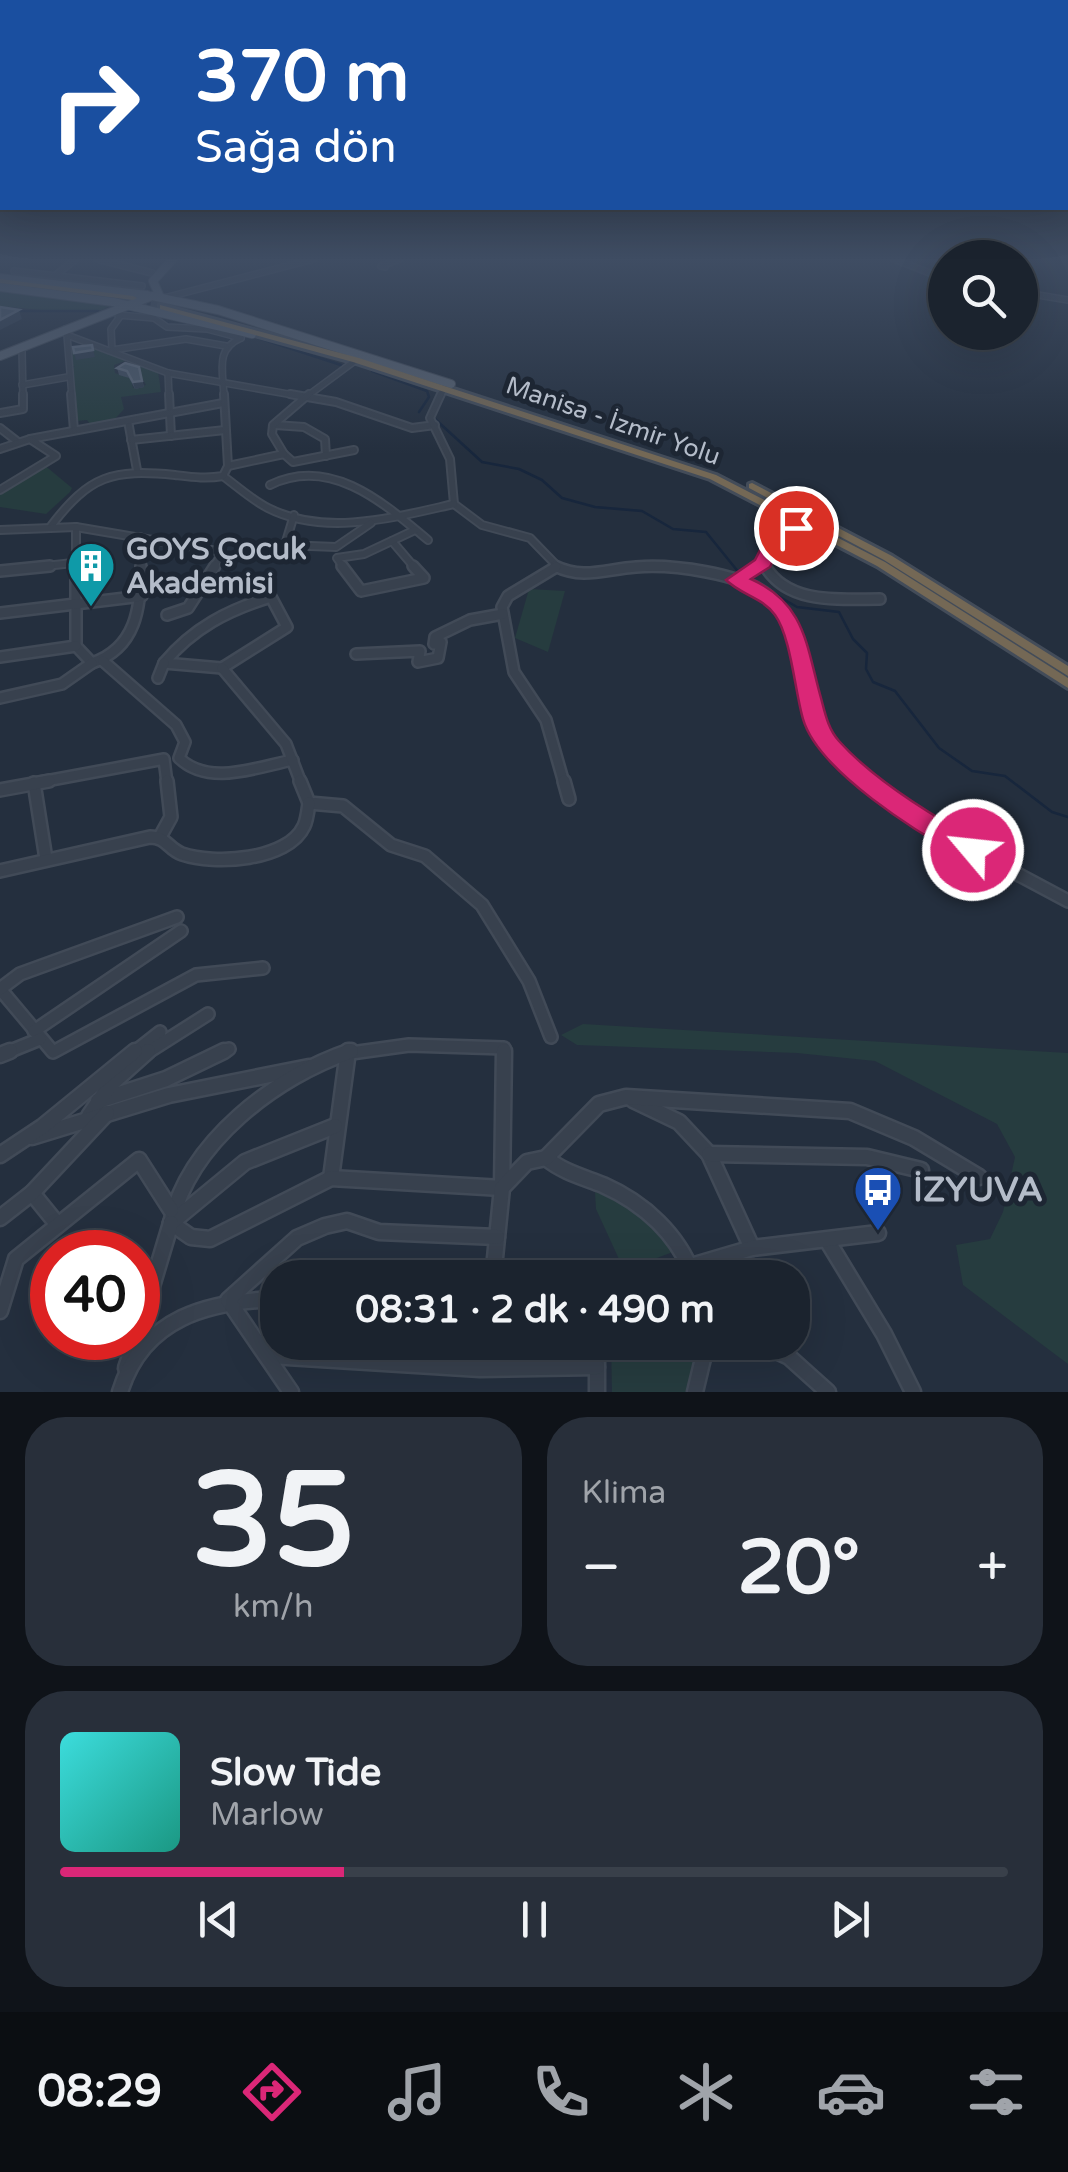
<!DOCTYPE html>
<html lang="tr">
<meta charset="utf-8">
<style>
:root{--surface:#1b232e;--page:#282f3a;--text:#f1f3f6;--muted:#a0a4aa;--line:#39404a;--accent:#db2777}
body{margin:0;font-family:"Varela Round",sans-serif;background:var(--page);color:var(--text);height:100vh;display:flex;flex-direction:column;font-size:38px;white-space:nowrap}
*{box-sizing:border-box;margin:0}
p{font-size:32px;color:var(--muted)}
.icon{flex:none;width:55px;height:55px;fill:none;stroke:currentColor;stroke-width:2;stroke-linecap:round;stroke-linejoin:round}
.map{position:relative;height:1392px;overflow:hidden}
.details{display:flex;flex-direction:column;gap:25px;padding:25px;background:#0f1319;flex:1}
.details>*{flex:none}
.guide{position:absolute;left:0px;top:0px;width:1070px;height:210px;box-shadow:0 10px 40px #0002,0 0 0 2px var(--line);background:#1a4fa0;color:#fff;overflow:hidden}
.controls{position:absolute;left:928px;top:240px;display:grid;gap:20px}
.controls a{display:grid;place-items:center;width:110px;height:110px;border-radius:50%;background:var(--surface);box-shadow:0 10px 40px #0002,0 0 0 2px var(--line);font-size:50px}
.speed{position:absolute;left:30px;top:1230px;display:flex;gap:20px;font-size:50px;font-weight:700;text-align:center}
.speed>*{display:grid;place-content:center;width:130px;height:130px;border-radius:50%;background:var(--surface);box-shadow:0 10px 40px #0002,0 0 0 2px var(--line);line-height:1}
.speed .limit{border:15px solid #d22;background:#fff;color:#111}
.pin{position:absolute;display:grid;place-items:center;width:85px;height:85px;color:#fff;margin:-42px;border:5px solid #fff;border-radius:50%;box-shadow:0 2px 10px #0007}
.me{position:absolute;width:110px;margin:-55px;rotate:298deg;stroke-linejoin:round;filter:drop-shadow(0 0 8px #0008)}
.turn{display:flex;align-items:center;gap:35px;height:210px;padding:0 30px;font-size:45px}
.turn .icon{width:130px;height:130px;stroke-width:2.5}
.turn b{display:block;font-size:70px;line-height:85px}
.big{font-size:75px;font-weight:800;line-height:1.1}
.details .tile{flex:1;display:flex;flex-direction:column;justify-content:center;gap:15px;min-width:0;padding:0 35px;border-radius:40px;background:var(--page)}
.details .dial{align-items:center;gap:0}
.dial b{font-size:130px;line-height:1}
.song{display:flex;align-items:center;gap:30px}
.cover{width:120px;height:120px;border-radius:15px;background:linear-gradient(135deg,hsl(180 70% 55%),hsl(170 70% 35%))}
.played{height:10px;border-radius:5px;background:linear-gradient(90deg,var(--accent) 30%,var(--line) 30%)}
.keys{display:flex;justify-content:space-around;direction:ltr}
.heat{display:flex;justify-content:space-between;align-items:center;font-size:55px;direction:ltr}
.details .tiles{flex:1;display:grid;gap:25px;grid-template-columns:1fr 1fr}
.tile:last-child{grid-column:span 2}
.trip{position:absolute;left:260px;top:1260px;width:550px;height:100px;border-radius:40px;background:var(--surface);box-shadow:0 10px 40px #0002,0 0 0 2px var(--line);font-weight:800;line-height:100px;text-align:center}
.tab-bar{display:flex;height:160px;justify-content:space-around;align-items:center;background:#0b0e12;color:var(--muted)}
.tab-bar .icon{width:70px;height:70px}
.tab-bar .on{color:var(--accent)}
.tab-bar b{font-size:45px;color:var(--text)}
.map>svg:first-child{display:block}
.green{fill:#263c3f}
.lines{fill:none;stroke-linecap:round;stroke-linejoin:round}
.stream{stroke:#17263c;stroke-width:2.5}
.highway-tunnel{stroke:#3a4453;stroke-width:8;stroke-dasharray:8 4;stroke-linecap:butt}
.minor-far4-casing{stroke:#414a57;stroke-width:8}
.minor-far3-casing{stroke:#414a57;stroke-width:10}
.minor-far2-casing{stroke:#414a57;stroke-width:14}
.minor-far1-casing{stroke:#414a57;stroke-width:16}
.minor-casing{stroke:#414a57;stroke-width:19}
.major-casing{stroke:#414a57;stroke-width:10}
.highway-casing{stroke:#434c59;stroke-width:6}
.minor-far4{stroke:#38414e;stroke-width:5}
.minor-far3{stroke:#38414e;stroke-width:6}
.minor-far2{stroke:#38414e;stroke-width:9}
.minor-far1{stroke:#38414e;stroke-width:11}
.minor{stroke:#38414e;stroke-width:14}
.major{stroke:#56606e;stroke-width:8}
.highway{fill:#746855;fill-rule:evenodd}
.wall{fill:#3f4b5c}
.shaded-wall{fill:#2f3b4b}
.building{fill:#4b5868;stroke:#5c6777;stroke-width:2.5}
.route{fill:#db2777;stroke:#8e194d;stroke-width:2.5}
.labels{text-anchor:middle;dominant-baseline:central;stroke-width:10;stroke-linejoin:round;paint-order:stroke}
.far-street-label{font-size:25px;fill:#b4bcc9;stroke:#1d2633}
.poi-label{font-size:30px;font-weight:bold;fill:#b4bcc9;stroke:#1d2633;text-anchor:start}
.near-poi-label{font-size:35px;font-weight:bold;fill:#b4bcc9;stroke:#1d2633;text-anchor:start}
</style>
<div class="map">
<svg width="1068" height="1392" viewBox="0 0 1068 1392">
<rect width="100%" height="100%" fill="#242f3e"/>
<g class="green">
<polygon points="0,288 111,305 102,310 61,312 0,306"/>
<polygon points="95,347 128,360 114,365 115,373 131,378 133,388 146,385 141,376 120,372 137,364 158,372 161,392 121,397 124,409 113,421 91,425 87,420 76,421 72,368 75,366 71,366 70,352"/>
<polygon points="43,464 72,488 70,492 46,514 0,507 0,492"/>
<polygon points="529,589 565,591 548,652 515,638"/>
<polygon points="583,1024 1068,1053 1068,1364 963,1285 956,1245 990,1239 1003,1212 1015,1157 997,1124 875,1061 797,1053 577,1045 561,1035"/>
<path d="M595 1192C631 1202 651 1224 673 1252L624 1270 596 1209Z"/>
<polygon points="611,1343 701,1343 690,1392 612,1392"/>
</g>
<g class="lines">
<g class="stream">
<polyline points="20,311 98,311"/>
<polyline points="122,312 149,314 171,325"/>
<polyline points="252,336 341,365"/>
<polyline points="372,371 427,391 429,397 419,412"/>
<polyline points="435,419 482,462 519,469 542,480 562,498 595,507 642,511 673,529 706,532 740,574"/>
<polyline points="754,582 797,607 839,612 853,639 867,653 866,669 873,682 895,691 939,748 972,771 1005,776 1052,812 1068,817"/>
</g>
<polyline class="highway-tunnel" points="127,300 163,307"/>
<g class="minor-far4-casing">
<g id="minor-far4">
<polyline points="97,259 152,273"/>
<polyline points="894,259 945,279"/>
<polyline points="385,267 381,266 400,259"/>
<polyline points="14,271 142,286"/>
<polyline points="57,274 76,259"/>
<polyline points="1020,292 1068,300"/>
<polyline points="164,298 314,259"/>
<polyline points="118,315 154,318 167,327 207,329 241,338"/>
<polyline points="121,315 111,329 112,350 186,339 226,346"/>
<polyline points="65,329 67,335 168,373 305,397"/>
<polyline points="67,335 72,397"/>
<polyline points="22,351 23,397"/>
<polyline points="168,373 169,397"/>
<polyline points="22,385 68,377"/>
<path d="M224 397C223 371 215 349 241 338"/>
<polyline points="306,397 356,360"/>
<polyline points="440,397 444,388"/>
</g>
</g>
<g class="minor-far3-casing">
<g id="minor-far3">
<polyline points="71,394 74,430"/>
<polyline points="169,394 171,436"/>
<polyline points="290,394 336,402 412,428 435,425"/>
<polyline points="441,394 430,418 450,459 454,504 482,525 530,538 559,568"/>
<polyline points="0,413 23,409 23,394"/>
<polyline points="128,421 137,470"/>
<polyline points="275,425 304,427 325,439 326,456"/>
<polyline points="0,428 18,442"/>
<polyline points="30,439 223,403"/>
<polyline points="131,440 225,430"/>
<polyline points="0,449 30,439 56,456 0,490"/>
<polyline points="284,454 293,462 354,450"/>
<polyline points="228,466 284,454 272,434 273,425 309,394"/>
<path d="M223 476C238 487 252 500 268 508 325 537 396 517 454 504"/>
<path d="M270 485C331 455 385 504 428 540"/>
<polyline points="294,515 285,545 336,547 371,523"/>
<path d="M51 526C90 475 112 469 175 475 192 477 206 479 223 476L228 466 224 394"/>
<polyline points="76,527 76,568"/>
<polyline points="0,530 76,527 223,552 213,568"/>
<polyline points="140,537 141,568"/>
<polyline points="392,541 415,568"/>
<polyline points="763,563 766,568"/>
<polyline points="27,568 73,563"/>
<polyline points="344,568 337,558 364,554 415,530"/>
<polyline points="628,568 679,568"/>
<polyline points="755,568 763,563 778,534 796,528"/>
</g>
</g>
<g class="minor-far2-casing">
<g id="minor-far2">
<path d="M76 566V646L92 663C136 648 141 608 141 566"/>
<polyline points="342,566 361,591 424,578 413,566"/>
<path d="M555 566C583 580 606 569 636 567 671 564 742 573 769 596 805 625 799 683 816 723 826 749 853 766 874 783"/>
<path d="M765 566C788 605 840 599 880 599"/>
<polyline points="556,567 508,596 502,607 514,672 546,720 564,783"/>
<polyline points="0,571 50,566"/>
<polyline points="736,580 759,566"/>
<path d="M271 597 287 627 222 668 164 663C193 628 228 610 271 597Z"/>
<polyline points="0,613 142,596"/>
<polyline points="167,615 188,608 215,566"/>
<polyline points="356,654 420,651 418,662 438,658 441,642 434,644 435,637 470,620 503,614"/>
<polyline points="0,657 76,646"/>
<path d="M103 661 176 725 185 742 179 758C209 787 257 767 293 760"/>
<polyline points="222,668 286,744 301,783"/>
<polyline points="158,678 164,663"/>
<polyline points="0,698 62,684 92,663"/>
<polyline points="35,783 164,759 167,783"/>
</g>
</g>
<g class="minor-far1-casing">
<g id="minor-far1">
<polyline points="300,781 309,803 343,806 391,845 425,856 482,905 529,981 551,1037"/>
<polyline points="564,781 569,799"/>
<polyline points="871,781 918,821 1068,901"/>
<polyline points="34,783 46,859"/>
<polyline points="0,790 49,781"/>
<polyline points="160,837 171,817 167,781"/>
<path d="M0 871 150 837C167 837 168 849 182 854 214 865 288 861 304 826 307 820 308 810 309 803"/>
<polyline points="0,989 53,1052 196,975 263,968"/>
<polyline points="0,989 20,974 177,917"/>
<polyline points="34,1031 181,931"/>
<polyline points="3,1054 40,1039"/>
<polyline points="132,1054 160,1032"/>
<polyline points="145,1054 208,1014"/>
<polyline points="219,1054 229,1049"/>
<polyline points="344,1054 409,1045 504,1048 504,1054"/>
</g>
</g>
<g class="minor-casing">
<g id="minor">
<polyline points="0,1055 10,1051"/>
<polyline points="633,1100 679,1122 709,1154 752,1248"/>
<polyline points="98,1101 166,1079 224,1051"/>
<polyline points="89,1116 110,1085 148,1051"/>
<polyline points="32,1137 169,1095 309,1067"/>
<polyline points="709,1154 867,1157 921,1170"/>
<polyline points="0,1155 42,1127 135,1051"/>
<path d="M546 1158C563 1172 583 1177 603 1185 644 1203 679 1235 694 1278"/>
<polyline points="331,1178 348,1051"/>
<polyline points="32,1193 58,1225"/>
<polyline points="0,1218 32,1193 107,1113"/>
<polyline points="171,1223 191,1237 210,1239 331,1178 502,1188 504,1051"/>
<path d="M171 1223C189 1142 276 1076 351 1051"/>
<polyline points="171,1223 245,1162 335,1126"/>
<polyline points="827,1240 884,1334 913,1392"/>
<polyline points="493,1278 502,1188 527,1162 546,1158 599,1104 626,1097 850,1111 914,1138 979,1177"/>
<polyline points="650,1278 752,1248 878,1233"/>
<polyline points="0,1311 16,1259 139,1160 171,1210"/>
<polyline points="138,1333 171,1223"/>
<polyline points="597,1342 597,1392"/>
<polyline points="757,1342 789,1357 828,1392"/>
<polyline points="271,1356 480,1369 597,1367"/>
<polyline points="126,1368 136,1338"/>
<path d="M120 1392C143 1317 209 1301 278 1299"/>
<polyline points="291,1392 228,1300 297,1238 325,1226 347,1221 379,1232 497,1237"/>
<polyline points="695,1392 707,1342"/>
</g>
</g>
<g class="major-casing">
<g id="major">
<polyline points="0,278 147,295"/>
<polyline points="0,287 113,302 252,334"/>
<polyline points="160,297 153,281 173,259"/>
<polyline points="0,356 152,296 218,310 451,384"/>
</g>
</g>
<g class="highway-casing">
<g id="highway">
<polygon points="0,279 133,296 137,298 133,300 0,283"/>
<polygon points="160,305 359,358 716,475 885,562 1068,678 1068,688 877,566 710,479 353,362 160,309"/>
<polygon points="752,483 892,556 1068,666 1068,676 884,560 749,488 749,484"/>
</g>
</g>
<use href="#minor-far4" class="minor-far4"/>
<use href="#minor-far3" class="minor-far3"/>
<use href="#minor-far2" class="minor-far2"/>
<use href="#minor-far1" class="minor-far1"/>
<use href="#minor" class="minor"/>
<use href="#major" class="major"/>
<use href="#highway" class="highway"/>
</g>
<polygon class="wall" points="139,367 144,387 135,389 129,378 119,375 117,368"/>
<g class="shaded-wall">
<polygon points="19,310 22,319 0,330 0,320"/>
<polygon points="92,345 95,357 76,360 74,353"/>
<polygon points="142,381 144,387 135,389 133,382"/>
</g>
<g class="building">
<polygon points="0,307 19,310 0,320"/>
<polygon points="92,345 93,350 74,353 73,347"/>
<polygon points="125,363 139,367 142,381 133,382 127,371 117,368"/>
</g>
<linearGradient id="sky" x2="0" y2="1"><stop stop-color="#141a22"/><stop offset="0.57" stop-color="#3f4d63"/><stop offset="1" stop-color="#3f4d63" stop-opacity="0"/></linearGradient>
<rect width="1068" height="454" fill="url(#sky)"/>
<path class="route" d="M796 523 803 524V532L785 537 770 567 751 579C806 604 806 645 821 698 825 713 828 729 839 741 874 780 936 818 982 843L986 850 982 858 973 861 964 858C918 833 818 771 803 719 795 692 791 637 775 615 762 597 741 595 726 580L755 560 771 529Z"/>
<defs>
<g id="building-pin" transform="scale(2.5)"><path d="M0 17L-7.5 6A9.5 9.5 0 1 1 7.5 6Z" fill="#0f9aa8" stroke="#1d2633"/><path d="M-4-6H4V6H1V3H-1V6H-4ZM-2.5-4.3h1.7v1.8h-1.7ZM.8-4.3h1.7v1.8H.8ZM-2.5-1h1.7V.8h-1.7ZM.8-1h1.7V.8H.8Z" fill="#fff"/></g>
<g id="bus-pin" transform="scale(2.5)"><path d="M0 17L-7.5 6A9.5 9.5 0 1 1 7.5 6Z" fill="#1a4fb4" stroke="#1d2633"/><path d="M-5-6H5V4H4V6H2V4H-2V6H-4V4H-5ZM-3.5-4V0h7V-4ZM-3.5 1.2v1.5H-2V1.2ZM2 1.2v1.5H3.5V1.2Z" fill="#fff"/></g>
</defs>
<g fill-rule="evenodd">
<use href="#building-pin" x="91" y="566"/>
<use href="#bus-pin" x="878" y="1190"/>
</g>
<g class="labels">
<g class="far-street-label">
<text transform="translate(613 421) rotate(19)">Manisa - İzmir Yolu</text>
</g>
<g class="poi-label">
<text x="126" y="549">GOYS Çocuk<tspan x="126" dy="34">Akademisi</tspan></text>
</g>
<g class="near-poi-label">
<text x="913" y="1190">İZYUVA</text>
</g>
</g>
</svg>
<div class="controls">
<a><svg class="icon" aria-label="search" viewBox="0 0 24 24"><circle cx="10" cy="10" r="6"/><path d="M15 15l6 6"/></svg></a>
</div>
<div class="speed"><div class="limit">40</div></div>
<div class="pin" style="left:796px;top:528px;background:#d93025"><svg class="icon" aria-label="arrive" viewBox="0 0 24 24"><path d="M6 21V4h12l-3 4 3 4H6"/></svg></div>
<svg class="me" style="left:973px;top:850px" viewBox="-20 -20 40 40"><circle r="17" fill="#db2777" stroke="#fff" stroke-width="3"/><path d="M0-11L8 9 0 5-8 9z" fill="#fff"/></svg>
<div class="trip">08:31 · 2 dk · 490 m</div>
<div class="guide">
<div class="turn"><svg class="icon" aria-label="right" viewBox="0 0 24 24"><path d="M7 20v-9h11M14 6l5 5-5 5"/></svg><div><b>370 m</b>Sağa dön</div></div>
</div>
</div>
<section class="details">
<div class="tiles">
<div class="tile dial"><b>35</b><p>km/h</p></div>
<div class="tile"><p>Klima</p>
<div class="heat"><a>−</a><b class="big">20°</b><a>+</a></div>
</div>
<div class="tile">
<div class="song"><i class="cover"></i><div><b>Slow Tide</b><p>Marlow</p></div></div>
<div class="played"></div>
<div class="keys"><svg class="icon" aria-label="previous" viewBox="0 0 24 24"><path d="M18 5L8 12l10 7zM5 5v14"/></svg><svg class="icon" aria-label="pause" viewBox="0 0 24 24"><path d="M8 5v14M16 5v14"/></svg><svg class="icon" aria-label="next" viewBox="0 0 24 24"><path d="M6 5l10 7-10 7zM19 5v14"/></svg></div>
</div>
</div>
</section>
<nav class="tab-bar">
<b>08:29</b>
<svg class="icon on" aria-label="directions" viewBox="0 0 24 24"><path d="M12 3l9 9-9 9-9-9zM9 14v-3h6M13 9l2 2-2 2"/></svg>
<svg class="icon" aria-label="music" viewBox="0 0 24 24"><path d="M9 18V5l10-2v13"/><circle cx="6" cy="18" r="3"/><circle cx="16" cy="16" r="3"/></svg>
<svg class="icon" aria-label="phone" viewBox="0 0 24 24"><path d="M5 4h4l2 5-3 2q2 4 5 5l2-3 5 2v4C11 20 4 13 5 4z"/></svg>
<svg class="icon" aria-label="climate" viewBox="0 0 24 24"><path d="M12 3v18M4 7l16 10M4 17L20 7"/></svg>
<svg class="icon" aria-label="car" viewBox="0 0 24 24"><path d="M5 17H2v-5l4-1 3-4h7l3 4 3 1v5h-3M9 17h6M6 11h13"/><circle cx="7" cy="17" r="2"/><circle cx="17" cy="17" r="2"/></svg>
<svg class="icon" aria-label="filters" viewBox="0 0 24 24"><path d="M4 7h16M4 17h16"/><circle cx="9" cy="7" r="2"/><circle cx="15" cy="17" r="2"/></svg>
</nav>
